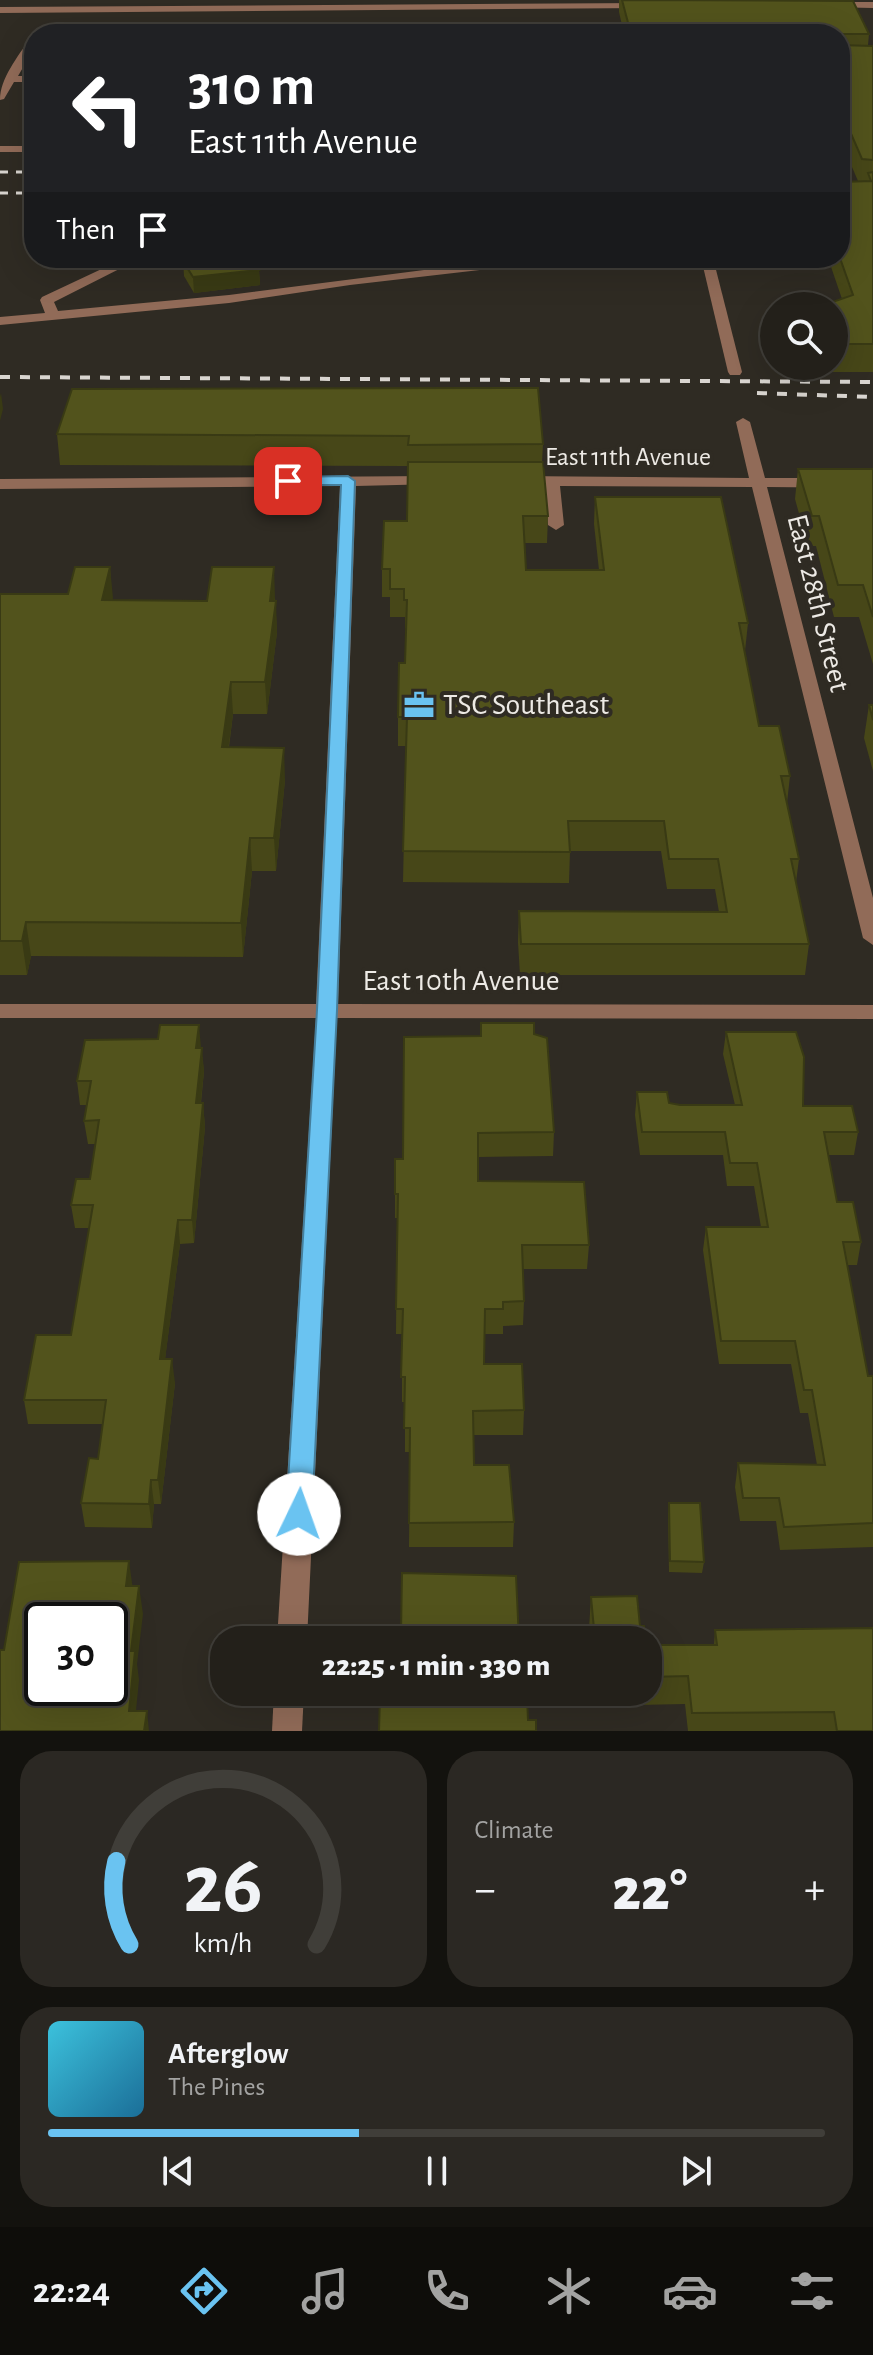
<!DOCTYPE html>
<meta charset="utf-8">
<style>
:root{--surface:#23201a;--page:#2b2823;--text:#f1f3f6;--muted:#a3a3a2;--line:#403e39;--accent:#6ac3f1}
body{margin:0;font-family:"Alegreya Sans",sans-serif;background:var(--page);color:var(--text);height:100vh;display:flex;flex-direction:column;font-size:30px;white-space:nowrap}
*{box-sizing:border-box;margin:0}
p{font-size:26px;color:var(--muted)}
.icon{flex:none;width:44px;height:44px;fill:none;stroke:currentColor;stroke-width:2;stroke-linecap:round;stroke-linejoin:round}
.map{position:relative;height:1731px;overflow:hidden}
.sheet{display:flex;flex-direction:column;gap:20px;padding:20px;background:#13120e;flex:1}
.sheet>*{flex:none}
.hud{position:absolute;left:24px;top:24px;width:826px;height:244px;border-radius:32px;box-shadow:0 8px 32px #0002,0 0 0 2px var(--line);background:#202124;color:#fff;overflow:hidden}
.fabs{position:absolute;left:760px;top:292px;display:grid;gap:16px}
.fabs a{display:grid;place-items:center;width:88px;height:88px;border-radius:50%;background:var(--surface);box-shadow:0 8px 32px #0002,0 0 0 2px var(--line);font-size:40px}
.speed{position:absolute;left:24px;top:1602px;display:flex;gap:16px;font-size:40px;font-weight:700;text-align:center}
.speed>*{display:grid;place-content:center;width:104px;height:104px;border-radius:50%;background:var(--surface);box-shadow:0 8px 32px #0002,0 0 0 2px var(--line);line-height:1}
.speed .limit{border:4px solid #111;border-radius:12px;background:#fff;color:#111}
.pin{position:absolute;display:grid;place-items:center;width:68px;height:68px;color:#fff;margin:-34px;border-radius:16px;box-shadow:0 4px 12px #0006}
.me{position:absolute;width:88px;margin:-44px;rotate:3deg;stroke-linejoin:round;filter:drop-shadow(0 0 6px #0008)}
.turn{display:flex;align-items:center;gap:28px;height:168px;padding:0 32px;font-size:36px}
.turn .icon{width:104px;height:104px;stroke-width:2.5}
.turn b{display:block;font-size:56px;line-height:68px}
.then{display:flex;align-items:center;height:76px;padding:0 32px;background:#0003;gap:16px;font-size:30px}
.big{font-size:60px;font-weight:800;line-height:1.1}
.sheet .card{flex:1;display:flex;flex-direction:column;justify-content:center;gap:12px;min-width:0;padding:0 28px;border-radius:32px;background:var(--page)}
.sheet .dial{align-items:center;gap:0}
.dial svg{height:208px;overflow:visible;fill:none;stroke:var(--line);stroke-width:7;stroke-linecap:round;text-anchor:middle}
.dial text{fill:var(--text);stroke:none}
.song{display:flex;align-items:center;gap:24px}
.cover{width:96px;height:96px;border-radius:12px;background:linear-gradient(135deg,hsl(190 70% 55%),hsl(200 70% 35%))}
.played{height:8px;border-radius:4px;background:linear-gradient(90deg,var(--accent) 40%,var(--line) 40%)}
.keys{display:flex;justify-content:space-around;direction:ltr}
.heat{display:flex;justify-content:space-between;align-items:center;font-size:44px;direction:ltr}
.sheet .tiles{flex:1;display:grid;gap:20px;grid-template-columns:1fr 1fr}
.card:last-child{grid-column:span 2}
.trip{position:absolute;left:210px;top:1626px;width:452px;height:80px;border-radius:32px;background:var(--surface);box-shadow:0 8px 32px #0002,0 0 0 2px var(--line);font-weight:800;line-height:80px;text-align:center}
.tab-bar{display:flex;height:128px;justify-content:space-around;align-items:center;background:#0e0d0a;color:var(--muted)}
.tab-bar .icon{width:56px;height:56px}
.tab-bar .active{color:var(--accent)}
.tab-bar b{font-size:36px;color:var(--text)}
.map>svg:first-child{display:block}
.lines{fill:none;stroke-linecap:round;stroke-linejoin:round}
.minor{fill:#916b58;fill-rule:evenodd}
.rail-far1{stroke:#d9d5d0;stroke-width:3;stroke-dasharray:8 8;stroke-linecap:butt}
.rail{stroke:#d9d5d0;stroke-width:4;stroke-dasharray:10 10;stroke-linecap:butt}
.wall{fill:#474718}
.shaded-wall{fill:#393a14}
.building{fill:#52531c;stroke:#393a14;stroke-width:2;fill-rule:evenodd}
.route{fill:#6ac3f1;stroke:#457f9d;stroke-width:2}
.labels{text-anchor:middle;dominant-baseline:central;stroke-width:8;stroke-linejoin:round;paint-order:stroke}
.far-street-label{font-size:26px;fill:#edeae5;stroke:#2f2b23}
.street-label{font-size:30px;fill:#edeae5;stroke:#2f2b23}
.poi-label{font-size:30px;fill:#edeae5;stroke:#2f2b23;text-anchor:start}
</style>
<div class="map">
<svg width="873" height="1731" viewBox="0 0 873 1731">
<rect width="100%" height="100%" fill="#2f2b23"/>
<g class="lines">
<g class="minor">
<polygon points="829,2 873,2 873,8 826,7"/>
<polygon points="648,3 645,8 0,13 0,7"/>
<polygon points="75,31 217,31 222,34 70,34"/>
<path d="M34 37V49L18 76H34V82H14L4 99 0 100C0 78 18 57 30 38Z"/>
<rect x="0" y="146" width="34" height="6"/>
<polygon points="125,258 141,258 54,302 58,311 229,295 517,258 556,258 550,262 350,285 229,303 0,325 0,317 45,313 40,300 42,297"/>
<polygon points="701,258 713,258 742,372 740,375 730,375 728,372"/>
<polygon points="743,418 750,422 765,478 873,478 873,488 767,487 873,898 873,945 863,938 752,487 560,486 564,525 556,530 548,525 545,486 517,486 509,481 517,476 749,478 736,422"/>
<polygon points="433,476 438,478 438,484 356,486 338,1004 873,1005 873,1019 337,1018 307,1640 277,1640 316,1018 0,1018 0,1004 316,1004 340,486 0,489 0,479"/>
<polygon points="274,1692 304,1692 302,1731 272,1731"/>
</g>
<g class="rail-far1">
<polyline points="0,172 34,172"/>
<polyline points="0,193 34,193"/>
</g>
<g class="rail">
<polyline points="0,377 873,382"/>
<polyline points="757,393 873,397"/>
</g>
</g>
<g class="wall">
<polygon points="616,0 762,0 869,34 868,45 873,46 873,372 805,372 803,366 834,366 834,306 842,299 828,258 840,258 858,181 846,153 840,153 840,34 624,34 619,12 619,0"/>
<polygon points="183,261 259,270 260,285 194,293 184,276"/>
<polygon points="538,388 543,444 542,462 548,516 547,543 525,543 526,570 599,570 594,524 595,497 748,623 745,651 759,726 790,776 787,803 799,859 796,882 809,944 805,975 520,975 518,942 519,911 719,912 715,889 667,889 661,851 570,851 569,883 403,882 406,746 398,746 398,717 405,663 406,628 405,628 405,617 390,617 390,597 382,597 382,569 407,521 408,466 60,465 57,434"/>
<polygon points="798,469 873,469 873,664 859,617 834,617 816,546 808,546 795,499"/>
<polygon points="110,567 112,600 207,601 275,598 277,632 267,714 233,714 229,747 285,780 276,871 252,871 243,957 31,956 27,975 0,975 0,594 68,594"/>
<polygon points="869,705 873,705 873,771 864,738"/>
<polygon points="726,1032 803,1106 858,1132 854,1155 828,1155 837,1202 861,1242 857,1265 847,1265 868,1376 873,1376 873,1547 780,1550 776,1521 740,1521 735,1487 738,1463 817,1465 808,1413 800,1413 791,1364 719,1364 703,1250 706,1227 761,1227 754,1186 727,1186 723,1155 640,1155 635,1115 637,1092 669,1103 680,1105 735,1105 723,1054"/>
<polygon points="534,1034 554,1132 553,1156 478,1157 478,1181 589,1245 587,1269 523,1269 524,1301 523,1325 503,1326 503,1334 485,1334 484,1364 524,1410 523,1435 473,1435 474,1465 514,1522 513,1547 409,1547 410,1452 405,1452 405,1402 402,1402 402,1334 396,1334 397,1218 395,1218 395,1159 403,1159 481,1036"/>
<polygon points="201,1048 204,1071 201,1103 203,1103 205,1127 194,1243 180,1244 165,1359 175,1383 161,1504 154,1504 152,1528 85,1527 81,1503 98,1459 103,1424 28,1424 24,1400 71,1335 89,1228 75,1228 71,1205 90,1179 95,1144 88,1144 84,1121 87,1105 80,1105 77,1081"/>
<polygon points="669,1503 704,1562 702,1573 669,1572 668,1514"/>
<polygon points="591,1597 640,1626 646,1640 586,1640 587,1629 589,1629"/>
<polygon points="715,1630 873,1731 688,1731 685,1704 589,1706 588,1692 648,1692 648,1645 714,1645"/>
</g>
<g class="shaded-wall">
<polygon points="259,270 260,285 194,293 193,277"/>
<polygon points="1,393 3,409 0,421 0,397"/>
<polygon points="110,567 113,598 105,631 102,600"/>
<polygon points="274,567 275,598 271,632 270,601"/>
<polygon points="276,601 277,632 267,714 265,682"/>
<polygon points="231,682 233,714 224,780 222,747"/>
<polygon points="284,748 285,780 276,871 274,838"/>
<polygon points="250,838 252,871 243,957 241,923"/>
<polygon points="26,922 31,956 27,975 22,941"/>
<polygon points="199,1025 201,1048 196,1048"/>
<polygon points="202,1048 204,1071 198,1127 196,1103"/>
<polygon points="203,1103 205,1127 194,1243 192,1220"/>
<polygon points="178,1220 180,1244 162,1383 160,1359"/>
<polygon points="172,1359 175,1383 161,1504 158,1480"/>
<polygon points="151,1480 154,1504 152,1528 149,1504"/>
<polygon points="129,1561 133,1590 126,1586"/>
<polygon points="139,1586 143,1614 137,1664 139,1680 134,1731 129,1711 131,1651"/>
<polygon points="147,1711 149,1731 144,1731"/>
</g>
<g class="building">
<polygon points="622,0 853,1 869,34 842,34 840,45 873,46 873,160 862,159 849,129 840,129 840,34 631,34"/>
<polygon points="873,172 873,344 834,344 834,306 821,306 853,295 840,258 840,182 871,181 868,173"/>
<polygon points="184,258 252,258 259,270 193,277 183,261"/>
<polygon points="538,388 543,444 408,445 409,436 57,434 72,389"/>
<polygon points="408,462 543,462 548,516 523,516 526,570 604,570 595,497 721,497 748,623 739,623 759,726 779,726 790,776 781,776 799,859 791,859 809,944 521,944 519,911 727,912 718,859 669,859 664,821 568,821 570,852 403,851 407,717 398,717 399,663 405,663 407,600 404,600 404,589 390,589 390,569 382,569 384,521 407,521"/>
<polygon points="798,469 873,469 873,617 863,585 838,585 819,516 812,516"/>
<polygon points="75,567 110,567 102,600 207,601 212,567 274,567 270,601 276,601 265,682 231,682 222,747 284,748 274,838 250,838 241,923 26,922 22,941 0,941 0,594 68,594"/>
<polygon points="869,705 873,705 873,720"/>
<polygon points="481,1023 534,1023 534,1034 547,1038 554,1132 478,1133 478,1181 584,1182 589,1245 522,1245 524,1301 503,1302 503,1309 485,1309 484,1364 522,1364 524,1410 473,1411 474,1465 509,1465 514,1522 409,1523 410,1428 404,1428 405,1377 401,1377 403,1309 396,1309 398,1194 395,1194 395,1159 403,1159 404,1037 481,1036"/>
<polygon points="160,1025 199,1025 196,1048 202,1048 196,1103 203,1103 192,1220 178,1220 160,1359 172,1359 158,1480 151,1480 149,1504 81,1503 89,1458 98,1459 106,1400 24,1400 36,1335 71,1335 93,1205 71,1205 76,1179 90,1179 99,1120 84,1121 91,1081 77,1081 85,1040 158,1039"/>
<polygon points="726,1032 796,1032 804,1057 803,1106 852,1106 858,1132 824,1132 837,1202 853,1202 861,1242 843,1242 868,1376 873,1376 873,1523 784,1527 779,1498 743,1498 738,1463 825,1465 812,1390 804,1390 795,1341 721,1341 706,1227 768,1227 757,1163 730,1163 725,1132 642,1132 637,1092 667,1092 669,1103 680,1105 742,1105"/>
<polygon points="669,1503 700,1503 704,1562 670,1561"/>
<path d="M129 1561 126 1586H139L131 1651H135L129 1711H147L144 1731H0V1650H4L19 1562ZM42 1620H110V1688H42Z"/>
<polygon points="402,1573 516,1576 519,1640 396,1640 396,1633 401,1633"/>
<polygon points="637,1596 640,1626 644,1626 646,1640 588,1640 587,1629 594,1629 591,1597"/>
<polygon points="873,1628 873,1731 837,1731 834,1712 692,1713 688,1676 648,1677 648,1645 717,1645 715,1630"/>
<polygon points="395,1692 521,1692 521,1696 527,1696 528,1720 536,1720 536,1731 379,1731 380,1695 395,1695"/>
</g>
<polygon class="route" points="348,476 355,481 337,1010 312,1514 308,1521 299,1525 290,1521 286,1514 317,1010 341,485 288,485 281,481 288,477"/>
<defs>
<g id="office-bare" transform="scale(2.4)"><path d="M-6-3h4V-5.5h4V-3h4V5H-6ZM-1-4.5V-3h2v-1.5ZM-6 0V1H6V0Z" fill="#6ac3f1" stroke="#2f2b23" stroke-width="2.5" paint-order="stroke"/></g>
</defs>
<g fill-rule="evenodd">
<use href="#office-bare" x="419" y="705"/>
</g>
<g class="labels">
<g class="far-street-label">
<text x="628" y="457">East 11th Avenue</text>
</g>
<g class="street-label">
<text transform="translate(818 603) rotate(76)">East 28th Street</text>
<text x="461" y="981">East 10th Avenue</text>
</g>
<g class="poi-label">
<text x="443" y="705">TSC Southeast</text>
</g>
</g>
</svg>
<div class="fabs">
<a><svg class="icon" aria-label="search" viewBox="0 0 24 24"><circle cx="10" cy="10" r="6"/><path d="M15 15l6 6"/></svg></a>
</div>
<div class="speed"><div class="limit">30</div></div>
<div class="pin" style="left:288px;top:481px;background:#d93025"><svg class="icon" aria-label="arrive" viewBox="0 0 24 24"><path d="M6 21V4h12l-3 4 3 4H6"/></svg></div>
<svg class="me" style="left:299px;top:1514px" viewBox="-20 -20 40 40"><circle r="19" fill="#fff"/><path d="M0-13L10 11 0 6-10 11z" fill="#6ac3f1"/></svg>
<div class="trip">22:25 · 1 min · 330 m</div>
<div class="hud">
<div class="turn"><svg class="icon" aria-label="left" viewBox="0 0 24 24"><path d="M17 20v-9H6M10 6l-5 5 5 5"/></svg><div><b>310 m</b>East 11th Avenue</div></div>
<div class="then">Then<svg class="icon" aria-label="arrive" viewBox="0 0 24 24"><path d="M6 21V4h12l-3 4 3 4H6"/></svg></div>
</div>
</div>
<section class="sheet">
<div class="tiles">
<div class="card dial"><svg viewBox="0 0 100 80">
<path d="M14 69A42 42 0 1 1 86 69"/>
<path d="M14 69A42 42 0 0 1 9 37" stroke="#6ac3f1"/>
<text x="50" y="56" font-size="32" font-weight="700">26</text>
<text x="50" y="72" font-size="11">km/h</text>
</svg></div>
<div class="card"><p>Climate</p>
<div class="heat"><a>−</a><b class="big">22°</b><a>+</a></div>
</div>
<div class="card">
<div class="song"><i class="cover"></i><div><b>Afterglow</b><p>The Pines</p></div></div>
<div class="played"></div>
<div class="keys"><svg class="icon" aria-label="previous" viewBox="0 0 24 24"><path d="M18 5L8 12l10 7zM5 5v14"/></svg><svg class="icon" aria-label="pause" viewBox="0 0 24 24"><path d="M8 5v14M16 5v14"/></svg><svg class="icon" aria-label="next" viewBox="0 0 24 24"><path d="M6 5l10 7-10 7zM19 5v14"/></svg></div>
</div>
</div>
</section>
<nav class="tab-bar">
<b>22:24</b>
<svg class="icon active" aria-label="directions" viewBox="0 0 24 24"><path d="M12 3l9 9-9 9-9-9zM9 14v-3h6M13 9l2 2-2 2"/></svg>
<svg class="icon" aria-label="music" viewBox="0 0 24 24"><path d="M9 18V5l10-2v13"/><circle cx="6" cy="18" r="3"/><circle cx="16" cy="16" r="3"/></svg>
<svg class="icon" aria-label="phone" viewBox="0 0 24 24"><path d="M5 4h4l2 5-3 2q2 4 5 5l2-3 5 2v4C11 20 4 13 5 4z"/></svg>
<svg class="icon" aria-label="climate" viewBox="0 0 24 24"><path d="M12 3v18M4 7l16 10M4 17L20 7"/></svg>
<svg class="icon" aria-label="car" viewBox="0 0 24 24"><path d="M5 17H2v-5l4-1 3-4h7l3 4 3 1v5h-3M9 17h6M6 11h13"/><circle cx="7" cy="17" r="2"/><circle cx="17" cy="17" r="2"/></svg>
<svg class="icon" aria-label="filters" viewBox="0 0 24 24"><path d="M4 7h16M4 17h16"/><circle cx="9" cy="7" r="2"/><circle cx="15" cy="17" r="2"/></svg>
</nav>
